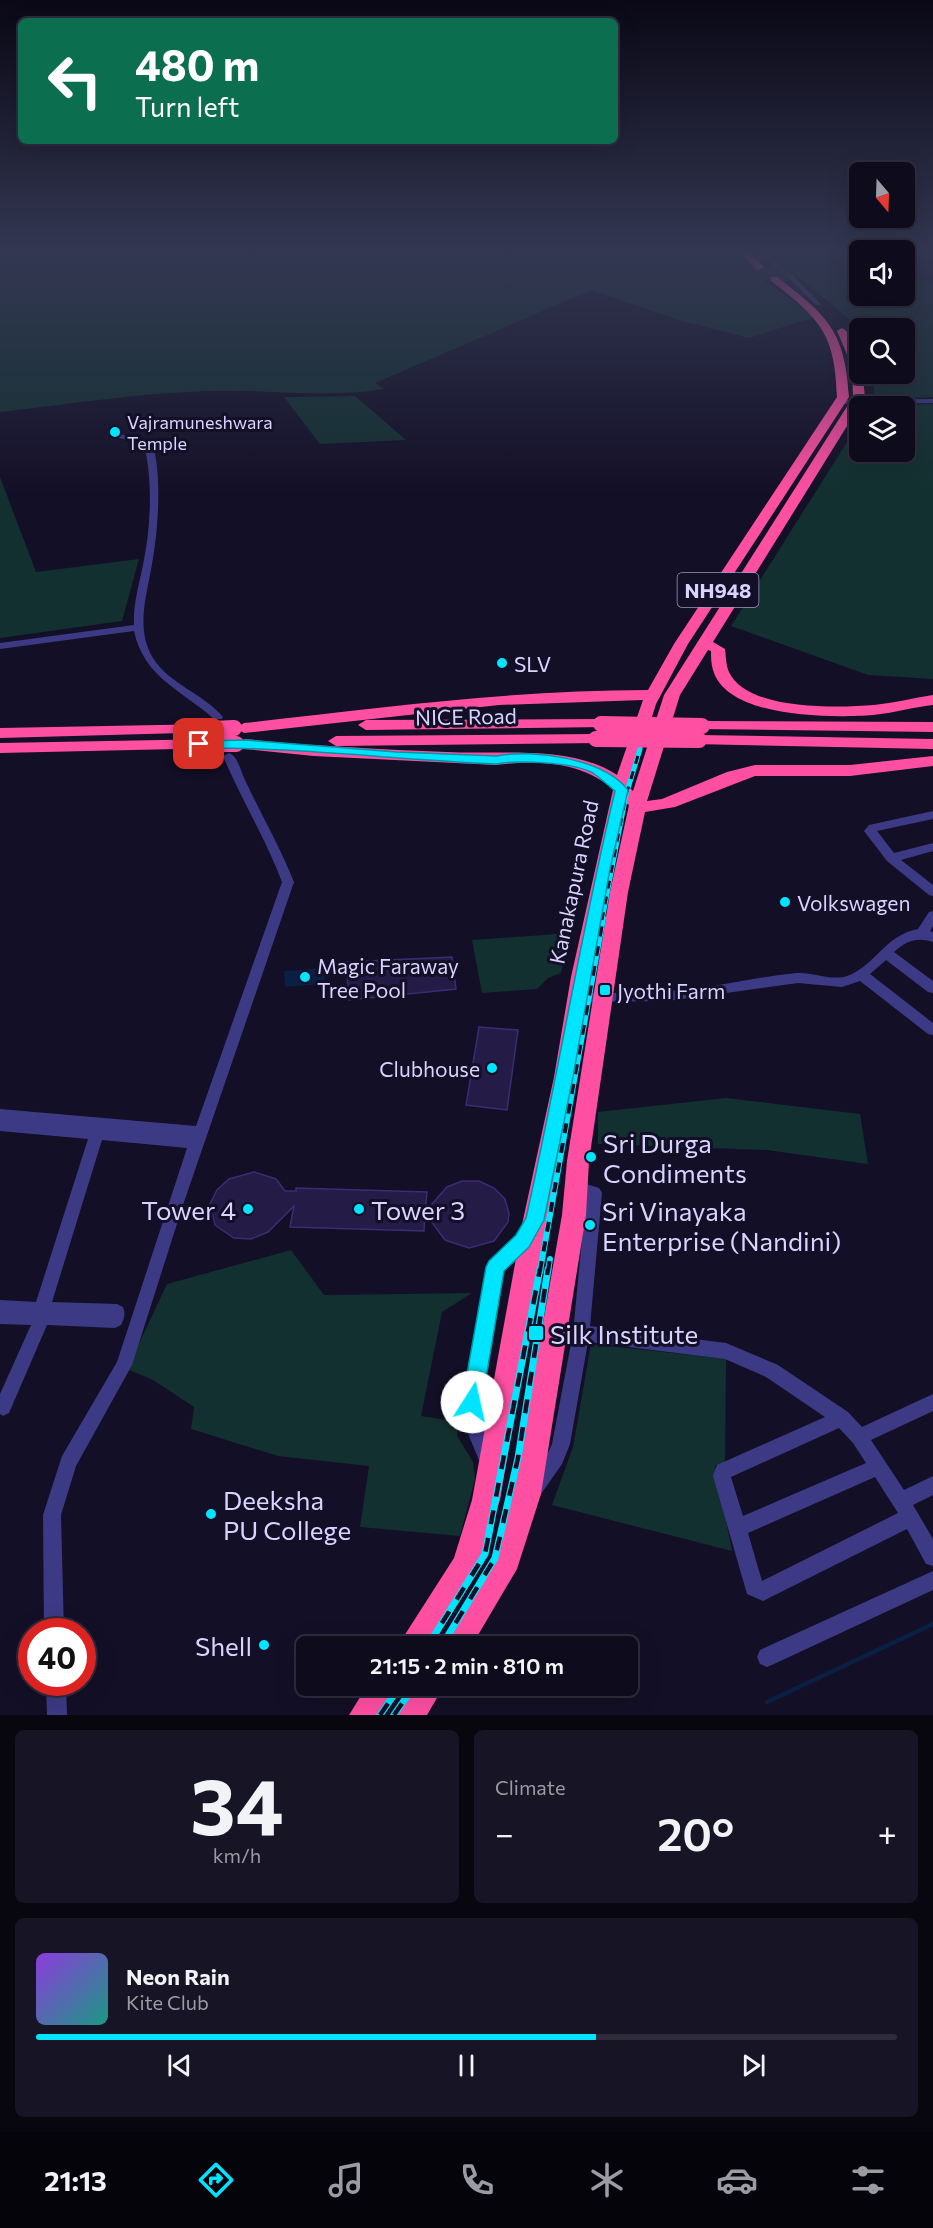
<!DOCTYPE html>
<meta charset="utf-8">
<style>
:root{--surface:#0e0b1c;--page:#171425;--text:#f1f3f6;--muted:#9b9ba3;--line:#2e2b3b;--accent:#00e5ff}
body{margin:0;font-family:Commissioner,sans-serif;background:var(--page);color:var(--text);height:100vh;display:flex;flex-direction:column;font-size:22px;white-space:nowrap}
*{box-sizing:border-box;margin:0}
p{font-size:20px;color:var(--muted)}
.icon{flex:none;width:33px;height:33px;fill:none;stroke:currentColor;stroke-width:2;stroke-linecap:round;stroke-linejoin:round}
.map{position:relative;height:1715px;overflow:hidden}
.sheet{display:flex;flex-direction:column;gap:15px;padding:15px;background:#08060f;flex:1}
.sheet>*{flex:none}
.top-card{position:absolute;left:18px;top:18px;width:600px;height:126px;border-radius:9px;box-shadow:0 6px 24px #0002,0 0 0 2px var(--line);background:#0b6e4f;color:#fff;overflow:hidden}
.needle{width:39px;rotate:161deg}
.tools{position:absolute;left:849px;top:162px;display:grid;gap:12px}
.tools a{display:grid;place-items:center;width:66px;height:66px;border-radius:9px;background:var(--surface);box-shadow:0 6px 24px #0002,0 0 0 2px var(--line);font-size:30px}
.speed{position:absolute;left:18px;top:1618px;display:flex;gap:12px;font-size:30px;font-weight:700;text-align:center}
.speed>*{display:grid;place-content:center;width:78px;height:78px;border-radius:50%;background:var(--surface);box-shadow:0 6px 24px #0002,0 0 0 2px var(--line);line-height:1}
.speed .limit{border:9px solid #d22;background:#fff;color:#111}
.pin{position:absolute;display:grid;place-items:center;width:51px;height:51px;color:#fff;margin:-26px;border-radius:12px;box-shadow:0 3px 9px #0006}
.me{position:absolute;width:66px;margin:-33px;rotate:10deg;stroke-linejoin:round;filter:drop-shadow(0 0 4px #0008)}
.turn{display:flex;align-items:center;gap:21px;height:126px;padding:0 18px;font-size:27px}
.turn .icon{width:78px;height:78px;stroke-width:2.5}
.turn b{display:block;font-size:42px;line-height:51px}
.big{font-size:45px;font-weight:600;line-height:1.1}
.sheet .tile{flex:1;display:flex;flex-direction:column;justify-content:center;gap:9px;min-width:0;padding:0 21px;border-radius:9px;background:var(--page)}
.sheet .dial{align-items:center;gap:0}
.dial b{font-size:78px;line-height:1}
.song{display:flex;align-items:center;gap:18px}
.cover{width:72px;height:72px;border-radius:9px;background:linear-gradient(135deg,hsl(270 70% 55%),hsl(170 70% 35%))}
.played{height:6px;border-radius:3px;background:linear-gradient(90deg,var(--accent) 65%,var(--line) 65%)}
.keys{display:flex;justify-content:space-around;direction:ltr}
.heat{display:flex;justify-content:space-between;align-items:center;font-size:33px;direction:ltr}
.sheet .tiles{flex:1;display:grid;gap:15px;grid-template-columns:1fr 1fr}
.tile:last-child{grid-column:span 2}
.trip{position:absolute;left:296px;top:1636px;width:342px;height:60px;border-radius:9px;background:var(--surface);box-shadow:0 6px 24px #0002,0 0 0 2px var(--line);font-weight:600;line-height:60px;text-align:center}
.dock{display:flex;height:96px;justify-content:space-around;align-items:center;background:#06040b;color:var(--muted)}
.dock .icon{width:42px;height:42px}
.dock .active{color:var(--accent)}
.dock b{font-size:27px;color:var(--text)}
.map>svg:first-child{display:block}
.green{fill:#12302f}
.water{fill:#0a1f44}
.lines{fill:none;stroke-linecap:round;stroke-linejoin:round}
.stream{stroke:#0a1f44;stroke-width:4.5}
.building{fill:#241b47;stroke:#3b2d73;stroke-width:1.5}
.minor-tunnel{stroke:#312d47;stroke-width:7;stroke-dasharray:7 4;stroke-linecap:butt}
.highway-tunnel{stroke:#312d47;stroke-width:10;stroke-dasharray:10 5;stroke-linecap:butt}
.minor{fill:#3d3a85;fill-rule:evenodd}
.highway{fill:#ff4fa3;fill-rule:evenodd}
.rail-far2-casing{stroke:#00e5ff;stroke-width:5}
.rail-far1-casing{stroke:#00e5ff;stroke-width:6}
.rail-casing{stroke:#00e5ff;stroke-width:7}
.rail-far2{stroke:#130f26;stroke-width:3;stroke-dasharray:8;stroke-linecap:butt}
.rail-far1{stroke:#130f26;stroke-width:4;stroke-dasharray:10;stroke-linecap:butt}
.rail{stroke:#130f26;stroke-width:4.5;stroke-dasharray:14;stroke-linecap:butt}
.highway-bridge{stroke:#ff4fa3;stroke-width:16}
.route{fill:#00e5ff;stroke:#0095a6;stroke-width:1.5}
.poi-dot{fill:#00e5ff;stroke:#130f26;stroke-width:2}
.labels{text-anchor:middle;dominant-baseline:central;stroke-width:6;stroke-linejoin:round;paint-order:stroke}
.far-poi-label{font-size:18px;fill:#d9d4ff;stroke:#130f26;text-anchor:start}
.shield{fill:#130f26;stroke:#9e99be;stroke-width:1.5}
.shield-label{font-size:20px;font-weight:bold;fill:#d9d4ff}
.poi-label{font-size:21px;fill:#d9d4ff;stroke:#130f26;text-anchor:start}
.street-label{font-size:21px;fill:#d9d4ff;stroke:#130f26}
.near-poi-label{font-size:26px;fill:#d9d4ff;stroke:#130f26;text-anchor:start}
</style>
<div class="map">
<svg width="933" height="1715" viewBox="0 0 933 1715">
<rect width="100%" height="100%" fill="#130f26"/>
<g class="green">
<path d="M0 254H737L750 270 783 266 796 276 763 280 815 317 749 338 679 320 591 290 375 383 383 389C325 399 268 389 210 391 139 393 70 404 0 412Z"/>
<polygon points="771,254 841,254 859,260 860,296 904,296 905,275 933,284 933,397 874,400 874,374 904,374 904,328 860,328 859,331 847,317"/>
<polygon points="355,396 406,440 320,444 284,397"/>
<polygon points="933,404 933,679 868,675 731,626 859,423 860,452 904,452 904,406 870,406"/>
<polygon points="0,477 36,572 139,559 122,621 0,638"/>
<polygon points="570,933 561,973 548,978 537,989 482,993 472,940"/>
<polygon points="726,1098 860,1114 868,1164 767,1150 598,1144 598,1112"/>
<polygon points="291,1250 324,1295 472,1293 442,1312 421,1416 460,1422 457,1436 473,1462 475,1479 460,1536 360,1527 369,1466 278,1456 191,1429 194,1407 153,1380 127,1369 167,1284"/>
<polygon points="591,1344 726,1359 725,1465 715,1465 732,1551 552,1505 573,1447"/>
</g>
<polygon class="water" points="324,968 325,984 285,987 284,971"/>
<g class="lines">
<polyline class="stream" points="767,1702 933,1624"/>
</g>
<g class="building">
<polygon points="452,957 456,989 349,1000 346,962"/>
<polygon points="479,1027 518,1030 507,1110 466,1105"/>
<polygon points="254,1172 276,1179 285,1191 296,1191 296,1188 427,1192 425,1212 447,1187 462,1181 479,1181 494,1188 505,1199 509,1214 508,1222 494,1241 469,1248 445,1240 425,1213 424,1231 290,1227 294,1206 268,1232 251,1239 234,1238 215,1225 210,1204 217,1190 229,1179"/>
</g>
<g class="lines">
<polyline class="minor-tunnel" points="779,267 791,277"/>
<polyline class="highway-tunnel" points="771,267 787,278"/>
<g class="minor">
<polygon points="763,254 769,254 781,266 781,268 777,268"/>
<polygon points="915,254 933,254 933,256 918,256"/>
<polygon points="789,276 793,276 820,303 820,305 816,305 789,278"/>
<polygon points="933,399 933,403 840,404 836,402 840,400"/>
<path d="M119 434 151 440C163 470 158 532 152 564 147 595 135 628 153 658 169 684 204 694 223 717L222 719H214C182 690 144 678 134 631L0 649V643L134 625C133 604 139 585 143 565 151 526 153 482 144 444L119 438Z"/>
<path d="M229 753C238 756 241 772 245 780 261 814 280 847 294 882L183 1205 132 1365 76 1466 61 1515 64 1632H44L43 1515 62 1456 117 1362 187 1148 102 1140 52 1302 117 1304 123 1307C126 1314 124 1319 121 1325L115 1328 47 1325 9 1413 3 1416 0 1414V1394L31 1325 0 1324V1300L36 1302 88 1139 0 1131V1109L196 1126 282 882C266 839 241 799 223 756Z"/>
<polygon points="933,811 933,819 877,831 894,853 933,843 933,851 901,860 933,885 933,896 929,895 887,861 864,831 869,825"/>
<path d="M933 911V926L930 931 933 932V942C916 937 907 941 894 952L933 981V993L928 992 886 960 870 974 933 1023V1035L928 1034 860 981 842 987 798 983 668 1001 578 1002 573 1001 571 997 573 993 578 992C618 994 658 993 697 988 731 984 764 976 797 973 813 972 832 981 847 976 875 966 885 935 918 929L929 912Z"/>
<path d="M577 1181 599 1188 602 1193 590 1326 726 1343 778 1365 848 1412 862 1427 933 1394V1411L871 1440 904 1490 933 1476V1495L913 1505 933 1539V1566L926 1564 907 1529 763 1601 747 1594 713 1476 717 1465 825 1417 766 1377 725 1359 588 1342 570 1444 562 1464 541 1494 535 1497 529 1494 526 1488C533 1472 546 1460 552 1444L573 1333 586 1197 572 1193 569 1188 572 1183ZM839 1428 853 1443 866 1463 743 1516 731 1477ZM875 1477 898 1513 762 1581 748 1533Z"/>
<polygon points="528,1227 534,1229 536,1234 534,1239 502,1270 481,1402 482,1424 496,1459 493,1465 487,1468 481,1465 464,1424 463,1402 487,1267 489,1262 522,1229"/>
<polygon points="933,1571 933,1590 774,1664 767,1667 760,1664 757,1657 760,1650"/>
<polygon points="46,1683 66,1683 67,1715 47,1715"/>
</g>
<g class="highway">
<polygon points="742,254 751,254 765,268 757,270"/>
<path d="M771 277H777C828 316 845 331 849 397L688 644 656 704 630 788 633 791 664 695 853 397 852 366 837 331 842 328C858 335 864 383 865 397L713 642 725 649C726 656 726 666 729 672 747 711 838 708 874 705 894 703 913 698 933 695V705C913 707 894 713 873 715 833 718 727 719 713 670 711 664 711 657 711 651L708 650 680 695 647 801 662 799 727 772 755 765H850L933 756V766L850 776H755L675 807 645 812 628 892 589 1161 586 1215 541 1494 517 1569 471 1647H440L495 1553 513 1494 562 1215 567 1161 610 892 629 805 626 803 591 977 576 1077 547 1220 500 1500 476 1574 429 1647H397L454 1558 472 1500 523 1220 554 1077 571 977 613 790C584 761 534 760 496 765L314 756 245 749 237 744 245 739C312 746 379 749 447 752 501 755 570 744 617 775L643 700 499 705 244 733 236 728 244 723C378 708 512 690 648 690L674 644 837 397C835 333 820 319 771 281Z"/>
<polygon points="601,719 607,721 609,724 607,727 366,730 358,725 366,720"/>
<polygon points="702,721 933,722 933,732 696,729 694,726"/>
<polygon points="213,724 219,726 221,729 219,732 0,738 0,728"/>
<polygon points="596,734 604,739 602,743 336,746 328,741 336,736"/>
<polygon points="699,735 933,739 933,749 693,744 691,740"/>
<polygon points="215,739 223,744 221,748 0,753 0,743"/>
<polygon points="367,1686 400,1686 382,1715 349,1715"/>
<polygon points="411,1686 444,1686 427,1715 394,1715"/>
</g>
<g class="rail-far2-casing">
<polyline id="rail-far2" points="602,920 626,795 640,749"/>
</g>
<g class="rail-far1-casing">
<g id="rail-far1">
<polyline points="540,1271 603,918"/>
<polyline points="548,1271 550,1259"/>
</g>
</g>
<g class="rail-casing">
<g id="rail">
<polyline points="427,1647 485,1554 540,1269"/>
<polyline points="441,1647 495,1558 518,1458 548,1269"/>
<polyline points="380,1715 400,1686"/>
<polyline points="394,1715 414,1686"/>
</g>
</g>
<use href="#rail-far2" class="rail-far2"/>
<use href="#rail-far1" class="rail-far1"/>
<use href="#rail" class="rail"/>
<g class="highway-bridge">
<polyline points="601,724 702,726"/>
<polyline points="213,729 234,728"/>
<polyline points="596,739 699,740"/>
<polyline points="215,744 236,744"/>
</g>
</g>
<linearGradient id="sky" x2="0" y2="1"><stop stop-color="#0a0815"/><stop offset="0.51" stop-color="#333752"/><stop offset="1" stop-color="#333752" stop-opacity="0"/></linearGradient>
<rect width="933" height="494" fill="url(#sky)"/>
<path class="route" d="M245 740 396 752 496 756C533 749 603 758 628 790L610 869 573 1077 544 1220 529 1247 504 1271 482 1402 479 1409 472 1412 465 1409 462 1402 486 1267 489 1261 516 1235 526 1218C558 1076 581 932 615 791 608 785 600 778 593 773 573 762 517 760 496 764 397 760 298 747 199 748L193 744 199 741Z"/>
<g class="poi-dot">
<circle cx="115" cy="432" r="6"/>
<circle cx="502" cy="663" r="6"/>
<circle cx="785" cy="902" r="6"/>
<circle cx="305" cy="977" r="6"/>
<rect x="599" y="984" width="12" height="12" rx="3"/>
<circle cx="492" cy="1068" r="6"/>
<circle cx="591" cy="1157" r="6"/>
<circle cx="248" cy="1209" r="6"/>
<circle cx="359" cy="1209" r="6"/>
<circle cx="590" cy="1225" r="6"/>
<rect x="528" y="1325" width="16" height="16" rx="3"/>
<circle cx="211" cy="1514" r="6"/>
<circle cx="264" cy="1645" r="6"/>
</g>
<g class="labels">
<g class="far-poi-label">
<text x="127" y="422">Vajramuneshwara<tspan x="127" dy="21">Temple</tspan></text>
</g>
<rect class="shield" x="677.5" y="573" width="81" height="34" rx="4.5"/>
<g class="shield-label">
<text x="718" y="590">NH948</text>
</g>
<g class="poi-label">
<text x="514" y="663">SLV</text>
<text x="797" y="902">Volkswagen</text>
<text x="317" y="965">Magic Faraway<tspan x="317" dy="24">Tree Pool</tspan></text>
<text x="617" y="990">Jyothi Farm</text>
<text x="480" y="1068" text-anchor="end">Clubhouse</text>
</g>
<g class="street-label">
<text transform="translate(466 716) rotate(-1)">NICE Road</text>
<text transform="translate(573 882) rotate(-78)">Kanakapura Road</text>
</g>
<g class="near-poi-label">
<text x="603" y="1142">Sri Durga<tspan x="603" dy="30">Condiments</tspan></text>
<text x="236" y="1209" text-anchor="end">Tower 4</text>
<text x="371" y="1209">Tower 3</text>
<text x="602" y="1210">Sri Vinayaka<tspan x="602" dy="30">Enterprise (Nandini)</tspan></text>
<text x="550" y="1333">Silk Institute</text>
<text x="223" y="1499">Deeksha<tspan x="223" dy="30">PU College</tspan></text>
<text x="252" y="1645" text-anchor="end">Shell</text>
</g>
</g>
</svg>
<div class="tools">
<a><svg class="needle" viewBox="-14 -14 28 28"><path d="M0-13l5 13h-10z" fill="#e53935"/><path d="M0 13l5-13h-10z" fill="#9b9ba3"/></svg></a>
<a><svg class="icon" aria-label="sound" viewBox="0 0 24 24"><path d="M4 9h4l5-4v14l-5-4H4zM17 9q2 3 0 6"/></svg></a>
<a><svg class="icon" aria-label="search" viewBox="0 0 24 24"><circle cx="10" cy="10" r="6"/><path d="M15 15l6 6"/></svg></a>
<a><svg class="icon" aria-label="layers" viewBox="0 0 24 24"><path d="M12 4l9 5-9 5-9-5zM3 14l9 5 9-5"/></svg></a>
</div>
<div class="speed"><div class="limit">40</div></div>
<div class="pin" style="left:199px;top:744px;background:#d93025"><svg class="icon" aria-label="arrive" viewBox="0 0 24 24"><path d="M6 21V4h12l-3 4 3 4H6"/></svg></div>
<svg class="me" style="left:472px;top:1402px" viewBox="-20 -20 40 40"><circle r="19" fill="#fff"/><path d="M0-13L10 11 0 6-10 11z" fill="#00e5ff"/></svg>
<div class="trip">21:15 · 2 min · 810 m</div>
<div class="top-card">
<div class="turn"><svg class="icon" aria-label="left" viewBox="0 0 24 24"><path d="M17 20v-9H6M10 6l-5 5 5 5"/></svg><div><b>480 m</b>Turn left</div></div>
</div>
</div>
<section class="sheet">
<div class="tiles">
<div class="tile dial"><b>34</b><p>km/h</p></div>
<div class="tile"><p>Climate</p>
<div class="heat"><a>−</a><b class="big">20°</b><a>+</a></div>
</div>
<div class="tile">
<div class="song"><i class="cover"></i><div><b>Neon Rain</b><p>Kite Club</p></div></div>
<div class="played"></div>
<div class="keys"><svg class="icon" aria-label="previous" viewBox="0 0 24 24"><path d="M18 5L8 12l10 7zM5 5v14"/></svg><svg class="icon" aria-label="pause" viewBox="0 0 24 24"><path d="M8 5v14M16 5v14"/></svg><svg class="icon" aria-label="next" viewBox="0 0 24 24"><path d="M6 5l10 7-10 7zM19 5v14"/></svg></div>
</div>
</div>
</section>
<nav class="dock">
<b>21:13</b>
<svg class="icon active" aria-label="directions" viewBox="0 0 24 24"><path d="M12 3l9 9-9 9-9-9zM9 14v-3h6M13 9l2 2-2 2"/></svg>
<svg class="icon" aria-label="music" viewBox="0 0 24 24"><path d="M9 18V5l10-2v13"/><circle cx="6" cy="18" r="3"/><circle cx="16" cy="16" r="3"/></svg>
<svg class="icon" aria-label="phone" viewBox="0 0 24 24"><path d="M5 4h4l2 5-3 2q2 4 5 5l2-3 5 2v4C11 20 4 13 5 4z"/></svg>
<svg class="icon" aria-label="climate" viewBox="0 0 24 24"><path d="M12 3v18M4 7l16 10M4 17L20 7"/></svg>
<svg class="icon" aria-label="car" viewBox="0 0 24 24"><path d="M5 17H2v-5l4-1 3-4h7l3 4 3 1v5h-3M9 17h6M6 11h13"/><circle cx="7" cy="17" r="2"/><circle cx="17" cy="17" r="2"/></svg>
<svg class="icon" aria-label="filters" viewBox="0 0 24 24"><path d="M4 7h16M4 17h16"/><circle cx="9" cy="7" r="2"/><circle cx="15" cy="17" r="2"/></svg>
</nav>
